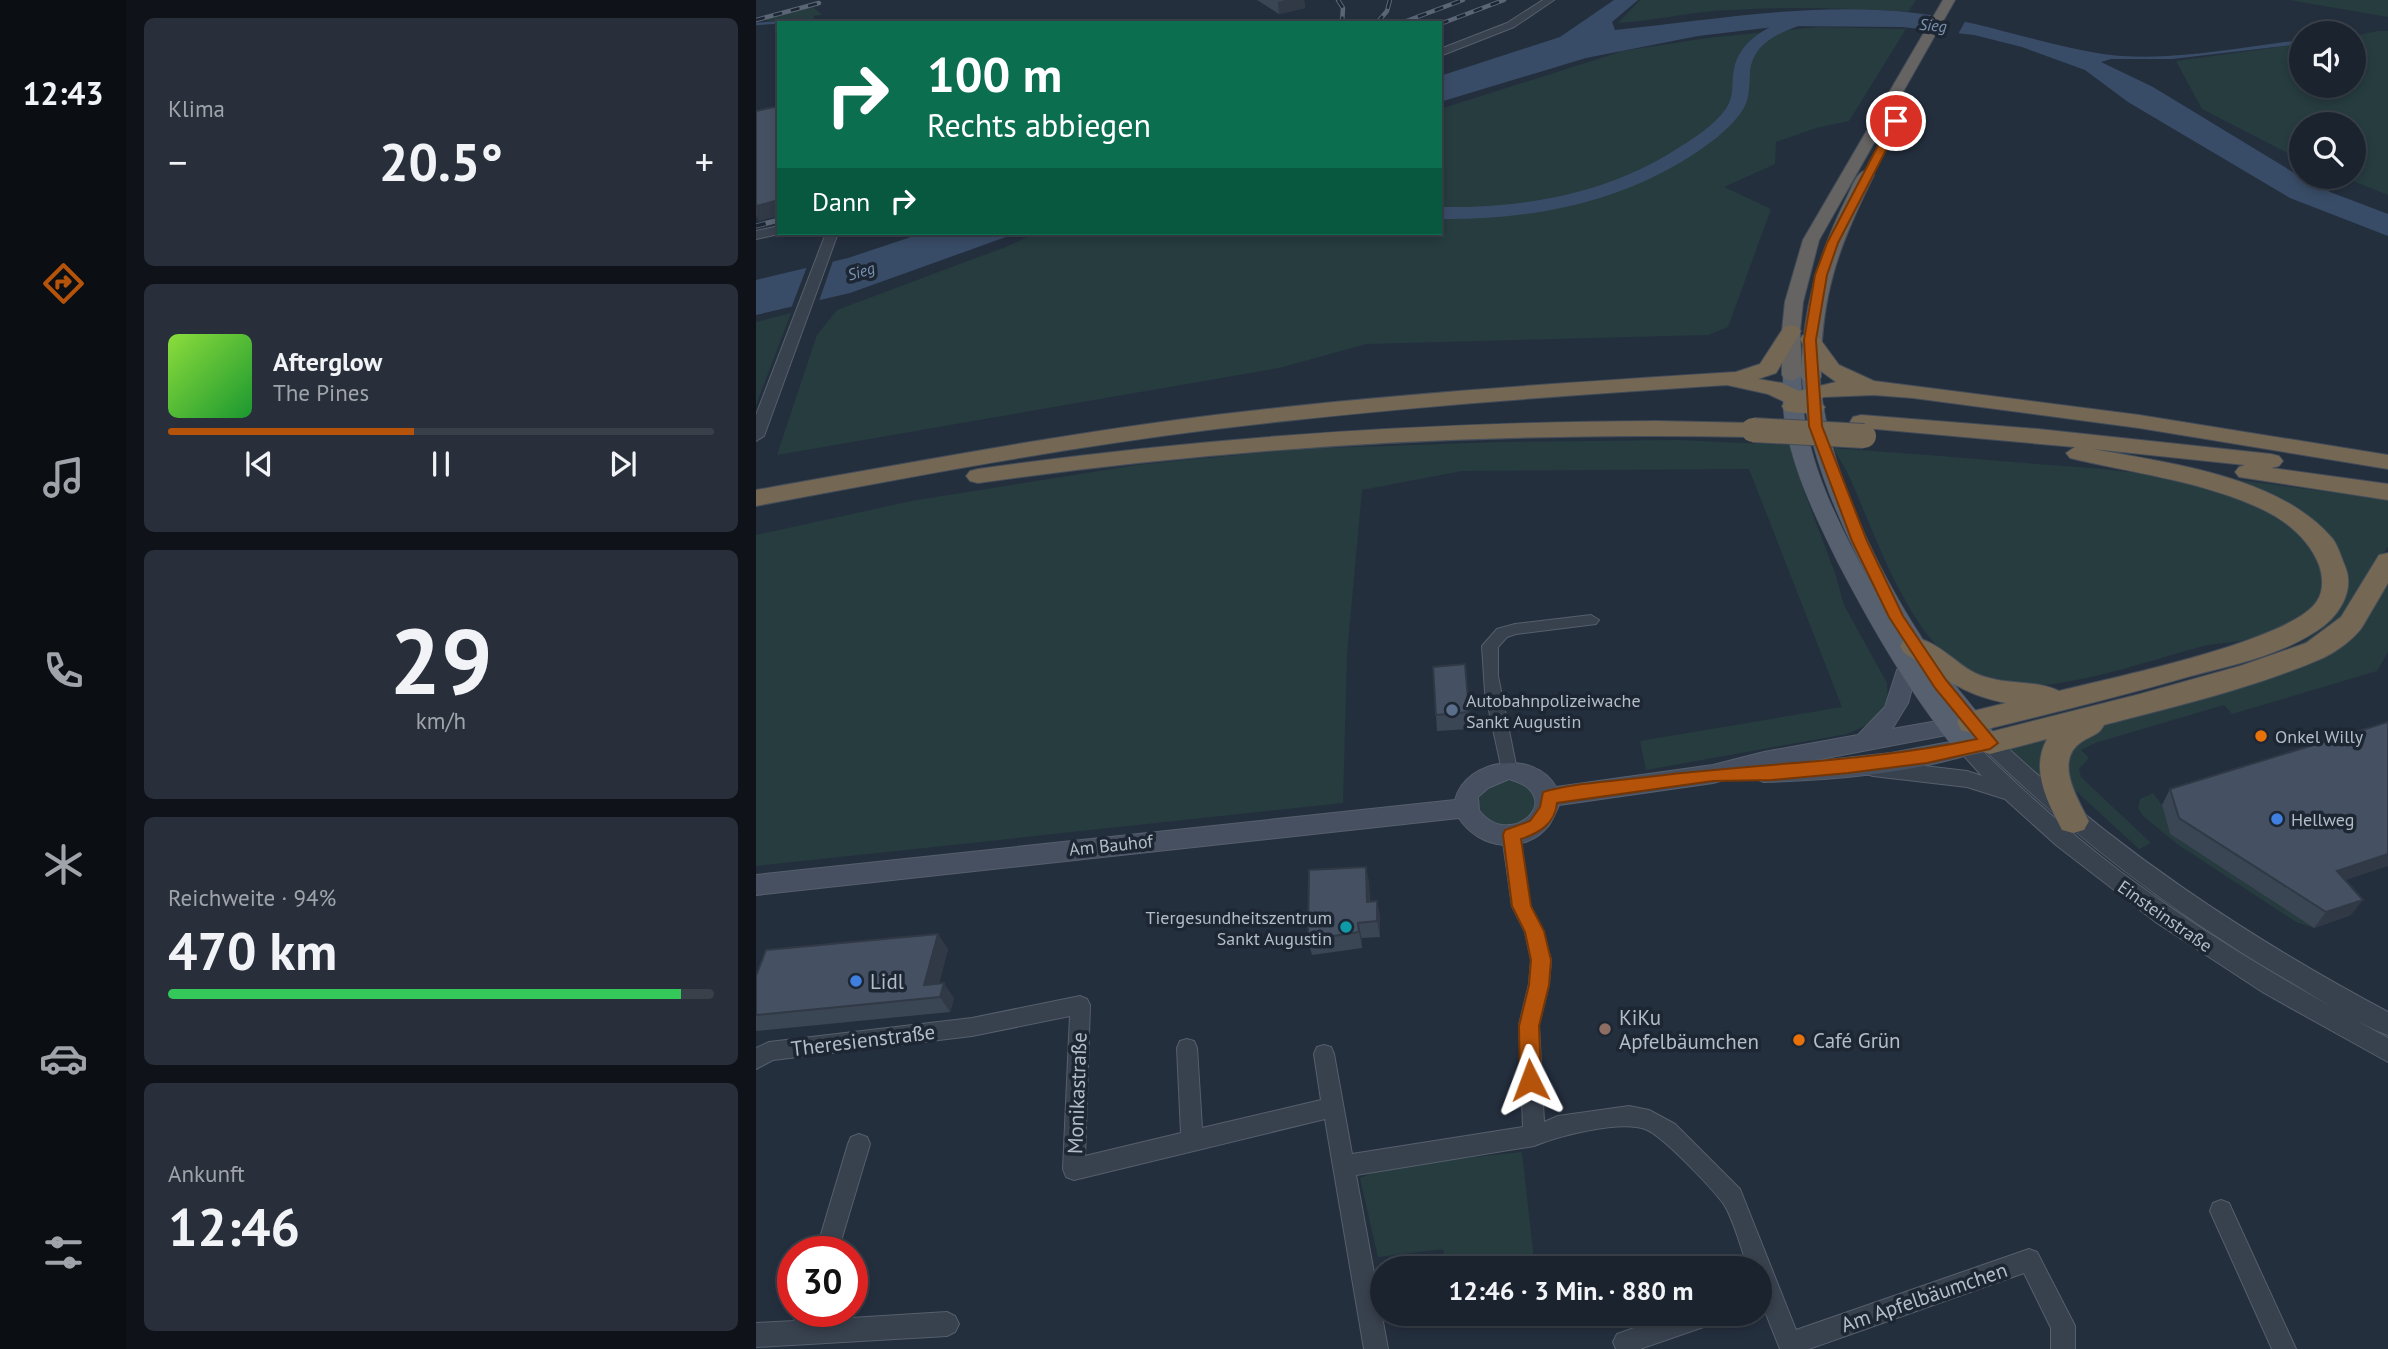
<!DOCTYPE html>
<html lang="de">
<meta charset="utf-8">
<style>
:root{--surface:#1b232e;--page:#282f3a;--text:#f1f3f6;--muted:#a0a4aa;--line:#39404a;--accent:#b45309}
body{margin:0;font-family:"PT Sans",sans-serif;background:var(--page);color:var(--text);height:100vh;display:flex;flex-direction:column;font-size:26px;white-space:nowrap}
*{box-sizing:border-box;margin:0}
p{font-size:23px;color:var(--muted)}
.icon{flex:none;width:38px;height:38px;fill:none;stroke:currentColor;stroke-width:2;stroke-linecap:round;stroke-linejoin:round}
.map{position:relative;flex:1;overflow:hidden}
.sheet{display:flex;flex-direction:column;gap:18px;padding:18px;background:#0f1319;width:630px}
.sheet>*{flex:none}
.top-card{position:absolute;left:21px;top:21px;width:665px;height:214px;border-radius:0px;box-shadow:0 4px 10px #0003,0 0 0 2px var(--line);background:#0b6e4f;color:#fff;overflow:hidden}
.fabs{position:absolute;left:1533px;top:21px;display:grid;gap:14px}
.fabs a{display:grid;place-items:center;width:77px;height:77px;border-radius:50%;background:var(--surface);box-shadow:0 4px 10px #0003,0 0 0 2px var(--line);font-size:35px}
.speed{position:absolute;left:21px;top:1236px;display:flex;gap:14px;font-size:35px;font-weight:700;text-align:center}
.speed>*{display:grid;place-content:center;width:91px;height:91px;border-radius:50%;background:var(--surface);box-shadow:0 4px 10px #0003,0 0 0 2px var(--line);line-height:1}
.speed .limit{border:10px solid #d22;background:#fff;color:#111}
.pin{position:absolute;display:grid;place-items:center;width:60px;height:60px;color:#fff;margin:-30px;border:4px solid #fff;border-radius:50%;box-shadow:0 2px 7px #0007}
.me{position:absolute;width:77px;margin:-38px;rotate:357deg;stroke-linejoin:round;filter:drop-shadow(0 0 5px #0008)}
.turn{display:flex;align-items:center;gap:24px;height:147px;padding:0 35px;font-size:32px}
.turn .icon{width:91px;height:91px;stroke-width:2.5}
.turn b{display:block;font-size:49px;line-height:60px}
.then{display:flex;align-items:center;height:66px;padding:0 35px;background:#0003;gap:14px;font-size:26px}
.big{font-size:52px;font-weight:700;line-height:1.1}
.sheet .widget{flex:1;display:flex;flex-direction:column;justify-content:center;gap:10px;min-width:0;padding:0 24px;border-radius:10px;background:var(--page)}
.sheet .dial{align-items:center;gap:0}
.dial b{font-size:91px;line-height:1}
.song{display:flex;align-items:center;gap:21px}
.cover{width:84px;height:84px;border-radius:10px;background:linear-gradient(135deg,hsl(90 70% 55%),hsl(130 70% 35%))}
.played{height:7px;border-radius:4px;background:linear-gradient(90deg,var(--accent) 45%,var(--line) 45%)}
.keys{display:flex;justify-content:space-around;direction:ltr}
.heat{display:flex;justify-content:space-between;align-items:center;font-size:38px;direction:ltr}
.charge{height:10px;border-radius:5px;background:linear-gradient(90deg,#34c759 94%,var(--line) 0)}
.trip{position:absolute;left:614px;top:1256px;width:402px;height:70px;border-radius:35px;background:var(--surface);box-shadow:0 4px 10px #0003,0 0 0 2px var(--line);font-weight:700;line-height:70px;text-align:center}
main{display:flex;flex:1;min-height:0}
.tabs{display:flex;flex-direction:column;width:126px;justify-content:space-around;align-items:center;background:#0b0e12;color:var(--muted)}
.tabs .icon{width:49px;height:49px}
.tabs .current{color:var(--accent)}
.tabs b{font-size:32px;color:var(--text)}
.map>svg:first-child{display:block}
.green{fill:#263c3f}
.water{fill:#394c67}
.pier{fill:#242f3e}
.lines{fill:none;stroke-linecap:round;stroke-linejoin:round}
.stream{stroke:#394c67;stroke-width:2.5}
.river{fill:#394c67;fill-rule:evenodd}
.minor-casing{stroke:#565f6c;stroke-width:2}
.tertiary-casing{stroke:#565f6c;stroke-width:2}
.secondary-casing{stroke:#565f6c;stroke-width:2}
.primary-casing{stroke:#414a57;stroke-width:1}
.trunk-casing{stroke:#434c59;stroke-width:2}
.motorway-casing{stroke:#434c59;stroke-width:2}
.minor{fill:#38414e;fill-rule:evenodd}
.tertiary{fill:#38414e;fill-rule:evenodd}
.secondary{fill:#465061;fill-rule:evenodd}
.primary{fill:#56606e;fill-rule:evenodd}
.trunk{fill:#656462;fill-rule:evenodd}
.motorway{fill:#746855;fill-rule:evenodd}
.rail-far1-casing{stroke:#5a6575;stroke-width:4.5}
.rail-casing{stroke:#5a6575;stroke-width:5}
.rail-far1{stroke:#1d2633;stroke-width:2.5;stroke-dasharray:9;stroke-linecap:butt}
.rail{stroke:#1d2633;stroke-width:3.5;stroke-dasharray:10;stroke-linecap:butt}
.motorway-bridge-casing{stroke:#434c59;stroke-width:26;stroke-linecap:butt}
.motorway-bridge{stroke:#746855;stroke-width:24}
.wall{fill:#3b4654}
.shaded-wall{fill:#303945}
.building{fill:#455162;stroke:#303945;stroke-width:2}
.route{fill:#b45309;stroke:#753606;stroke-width:2}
.service-dot{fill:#5c6f8a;stroke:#1d2633;stroke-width:2.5}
.food-dot{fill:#e8710a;stroke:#1d2633;stroke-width:2.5}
.shop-dot{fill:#3f7fe0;stroke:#1d2633;stroke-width:2.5}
.culture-dot{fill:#0f9aa8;stroke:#1d2633;stroke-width:2.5}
.education-dot{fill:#8d6e63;stroke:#1d2633;stroke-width:2.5}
.labels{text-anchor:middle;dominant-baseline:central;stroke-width:7;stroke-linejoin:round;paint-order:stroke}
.far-water-label{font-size:16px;font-style:italic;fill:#7c92b1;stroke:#1d2633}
.poi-label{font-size:18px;fill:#b4bcc9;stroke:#1d2633;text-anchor:start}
.street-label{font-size:18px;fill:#b4bcc9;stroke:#1d2633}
.near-poi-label{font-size:21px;fill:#b4bcc9;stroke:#1d2633;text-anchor:start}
.near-street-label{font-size:21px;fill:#b4bcc9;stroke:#1d2633}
</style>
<main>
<nav class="tabs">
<b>12:43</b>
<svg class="icon current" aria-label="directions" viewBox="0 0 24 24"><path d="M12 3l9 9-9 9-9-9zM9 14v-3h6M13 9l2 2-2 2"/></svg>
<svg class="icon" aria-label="music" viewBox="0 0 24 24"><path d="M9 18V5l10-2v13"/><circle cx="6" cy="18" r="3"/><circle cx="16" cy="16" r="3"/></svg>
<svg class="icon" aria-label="phone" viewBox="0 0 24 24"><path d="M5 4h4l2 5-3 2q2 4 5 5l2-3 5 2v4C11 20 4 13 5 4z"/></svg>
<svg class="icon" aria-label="climate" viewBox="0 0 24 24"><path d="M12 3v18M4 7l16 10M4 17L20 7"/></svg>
<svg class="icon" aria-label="car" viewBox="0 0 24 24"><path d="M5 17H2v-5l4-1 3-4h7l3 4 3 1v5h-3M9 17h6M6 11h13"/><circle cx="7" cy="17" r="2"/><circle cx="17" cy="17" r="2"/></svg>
<svg class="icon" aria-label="filters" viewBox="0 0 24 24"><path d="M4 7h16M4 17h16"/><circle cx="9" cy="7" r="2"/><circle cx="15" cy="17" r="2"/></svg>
</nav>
<section class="sheet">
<div class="widget"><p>Klima</p>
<div class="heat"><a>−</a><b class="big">20.5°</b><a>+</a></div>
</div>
<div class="widget">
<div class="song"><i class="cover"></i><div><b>Afterglow</b><p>The Pines</p></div></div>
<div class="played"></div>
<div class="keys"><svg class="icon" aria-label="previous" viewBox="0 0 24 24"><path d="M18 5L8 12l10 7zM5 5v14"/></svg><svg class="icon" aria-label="pause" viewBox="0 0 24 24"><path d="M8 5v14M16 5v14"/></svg><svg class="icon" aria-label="next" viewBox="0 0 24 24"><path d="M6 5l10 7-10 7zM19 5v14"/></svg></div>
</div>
<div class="widget dial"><b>29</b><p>km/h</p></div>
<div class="widget"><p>Reichweite · 94%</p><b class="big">470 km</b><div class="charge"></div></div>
<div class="widget"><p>Ankunft</p><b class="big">12:46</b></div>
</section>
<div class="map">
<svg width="1632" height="1349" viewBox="0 0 1632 1349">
<rect width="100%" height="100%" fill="#242f3e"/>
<g class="green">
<path d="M884 0H1160L1152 12C1087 8 1023 6 958 11 926 14 894 21 862 23Z"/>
<polygon points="1533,0 1632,0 1632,17"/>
<polygon points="56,6 66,15 58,16 57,20 12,21 10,18"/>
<polygon points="1063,27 1150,29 1093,121 1060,128 1020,142 1019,164 968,187 1015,209 972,327 952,335 610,344 523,368 21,455 61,335 81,310 252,246 280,233 684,233 684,109 867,51 951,38"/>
<polygon points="1622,31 1632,31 1632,195 1587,177 1598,177 1598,124 1545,124 1545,160 1446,109 1420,61 1545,44 1545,86 1598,86 1598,36"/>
<polygon points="35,313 0,405 0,322"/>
<polygon points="920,440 1036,445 1048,491 1079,573 1088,605 1131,683 1132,700 1119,721 1091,734 890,770 884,741 1086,707 993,469 706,471 606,490 591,654 587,803 0,866 0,535 155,501 380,465 544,449 744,442"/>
<path d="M1077 448C1145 453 1212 458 1280 464 1336 468 1397 471 1451 488 1494 501 1548 521 1565 567 1571 585 1565 602 1550 613 1532 626 1505 636 1484 641 1472 643 1460 643 1448 646 1395 660 1328 684 1274 686 1258 686 1235 682 1221 676 1155 649 1120 534 1092 474 1088 465 1082 457 1077 448Z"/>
<path d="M1461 477 1632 500V547L1612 575 1591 612 1557 643 1535 649C1589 618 1581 612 1580 555Z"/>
<polygon points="1632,580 1632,652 1621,671 1476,714 1468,705 1339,743 1325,750 1333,758 1323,769 1325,777 1395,843 1383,849 1308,780 1307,757 1337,729 1538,669"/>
<polygon points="1296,736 1287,782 1252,747"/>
<path d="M758 780C812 799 754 845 729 816 710 795 740 781 758 780Z"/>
<polygon points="1397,793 1406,805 1414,834 1558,928 1540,922 1421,844 1387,816 1382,808 1384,799"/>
<polygon points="766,1152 779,1269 692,1269 687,1249 622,1257 604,1178 634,1166"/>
</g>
<g class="water">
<path d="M858 0H882L856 22 859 30C957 20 1060 1 1159 13 1219 20 1275 41 1335 52 1403 65 1477 48 1545 40V44L1537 45 1416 59H1355L1345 62 1397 87 1545 177 1574 192 1632 214V236L1534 198 1372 102 1329 70 1266 47 1218 35 1146 27 1026 26 942 36 830 58 684 102V76L804 37Z"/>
<polygon points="167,233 261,233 94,293 0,315 0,280 92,258"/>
</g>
<g class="pier">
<polygon points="1177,12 1211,18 1201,36 1165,32"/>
<polygon points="78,258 62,304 34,311 52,264"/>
</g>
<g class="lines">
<polyline class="stream" points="0,24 27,22"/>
<path class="river" d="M1050 14 1055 16 1058 19 1055 22C1029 30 996 41 994 73 993 89 994 101 984 114 971 131 953 144 935 156 860 204 773 220 684 219V207C767 208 848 195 919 150 937 139 956 127 969 110 979 97 975 84 978 69 985 36 1020 22 1050 14Z"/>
<g class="minor-casing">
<g id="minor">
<polygon points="835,615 843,620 840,624 760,634 751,637 742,647 742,676 761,770 759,775 747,775 729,692 726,646 741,629 759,624"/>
<path d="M755 828 761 830 764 835 774 905 787 931 795 960 793 984 783 1025 788 1122 802 1116 873 1106 893 1110 919 1124 984 1189 1040 1330 1273 1249 1281 1252 1315 1318 1319 1326V1349H1295V1328L1268 1273 1053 1349H1024L1004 1299V1269H993C985 1250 978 1219 967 1203 955 1187 906 1135 889 1129 863 1120 803 1136 778 1146L600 1175 632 1349H608L569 1119 318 1180 310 1177 307 1169 314 1016 216 1036 17 1060 0 1069V1048L13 1042 216 1018 324 996 331 999 334 1005 329 1156 425 1133 421 1048 424 1041 431 1039 438 1041 441 1048 446 1128 565 1100 558 1054 561 1047 568 1045 575 1047 578 1054 596 1154 767 1127 763 1025 773 984 775 960 769 932 756 906 746 835 749 830Z"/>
<polygon points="103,1134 111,1137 114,1144 82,1251 60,1251 92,1144 95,1137"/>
<polygon points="1465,1200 1473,1203 1540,1349 1516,1349 1454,1211 1457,1203"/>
<polygon points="41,1311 65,1311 62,1320 191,1312 199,1316 203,1324 199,1332 191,1336 0,1347 0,1323 38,1321"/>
<polygon points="918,1314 966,1314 962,1322 884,1349 860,1349 857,1342 861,1334"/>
</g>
</g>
<g class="tertiary-casing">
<g id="tertiary">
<polygon points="787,0 798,0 758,27 684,56 684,49 751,23"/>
<polygon points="23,226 23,233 27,233 0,239 0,231"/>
<polygon points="70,233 82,233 8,436 0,441 0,415"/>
<path d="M1234 735 1241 738C1359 849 1490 936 1632 1012V1035C1599 1023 1568 1002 1538 984 1424 918 1321 840 1227 748L1224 743 1227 738Z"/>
<path d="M1210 739 1217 742C1264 788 1312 832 1365 872 1449 935 1540 988 1632 1038V1062L1508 993 1401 923 1300 845 1249 799 1211 787 1117 776 1110 774 1107 768 1110 762 1117 760 1211 771 1226 776 1200 747 1203 742Z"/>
</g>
</g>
<g class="secondary-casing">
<path id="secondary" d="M1151 662 1158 665 1161 670 1152 703 1136 729 1193 719 1201 721 1204 727 1201 733 1044 763 1135 753 1210 739 1218 741 1221 747 1218 753C1151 774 1077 780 1008 782L1000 779 997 772 957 783 803 805C800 811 797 819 793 825 768 856 723 849 703 818L0 895V875L699 800C710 758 779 749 800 787L957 765 1008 752 1102 735 1129 707 1141 670 1144 665ZM753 779C814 796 754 852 723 810L722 797 732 788Z"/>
</g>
<g class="primary-casing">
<path id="primary" d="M1036 370 1045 375C1046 454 1078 514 1114 582 1081 517 1050 450 1046 377L1049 373H1061L1064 377C1070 466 1124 577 1175 651 1187 668 1199 686 1213 702 1221 713 1233 723 1239 735L1242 737 1246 743 1242 749 1210 756 1202 753C1154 694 1117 630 1082 563 1061 520 1039 476 1030 428 1026 411 1027 393 1027 375Z"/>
</g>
<g class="trunk-casing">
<g id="trunk">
<polygon points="1187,0 1199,0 1063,240 1047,302 1044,331 1046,375 1036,381 1029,379 1026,375 1026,331 1029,302 1047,240"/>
<path d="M1110 170 1118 175C1082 247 1064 296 1065 377L1062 381H1048L1045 377C1047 308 1061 257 1092 195 1096 187 1100 173 1110 170Z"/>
</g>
</g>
<g class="motorway-casing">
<g id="motorway">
<path d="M1035 325 1042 327 1045 331 1023 368 1020 373 1002 379 1026 383 1043 391 1080 382 1062 369 1044 339 1047 335H1061L1083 365 1118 381 1383 415 1632 455V469L1383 428 1157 398 1118 395 1068 397 1061 400 1069 407 1066 412C1059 414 1036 413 1029 411L1026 406 1029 402 1012 394 971 385C800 396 630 408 460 429 305 448 153 477 0 506V490C153 463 305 434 459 415 632 394 806 383 980 372L1004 364 1028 327Z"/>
<path d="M1105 415 1282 429 1515 454 1523 456 1527 461 1523 466 1515 468 1632 484V500L1483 477 1479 472 1483 467 1489 465 1337 449C1412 463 1523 476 1576 538 1582 545 1585 557 1589 566 1600 592 1581 619 1559 632 1522 656 1477 665 1435 676 1362 697 1289 715 1215 733L1205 730 1201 722 1205 714 1250 703C1204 694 1187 676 1148 653L1144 646 1148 639C1174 632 1197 662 1219 673 1246 686 1279 679 1303 691 1354 678 1536 641 1561 601 1568 591 1567 576 1563 565 1552 537 1527 518 1499 506 1439 480 1376 473 1314 458L1310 453 1319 447 1097 427 1094 422 1097 417Z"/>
<path d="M900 421 997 423 1005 425 1008 430 1005 435 997 437C736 432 481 446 222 483L214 481 210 476 214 471 222 469C447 437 672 422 900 421Z"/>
<path d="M1632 553V583L1608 624C1601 637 1580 652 1567 658 1498 688 1421 706 1348 725 1343 735 1336 735 1327 741 1297 759 1321 798 1333 821L1328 830 1317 833 1306 830C1291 801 1274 770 1291 739L1234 754 1224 751 1219 743 1224 735 1234 732 1384 694 1484 666 1550 643 1585 617 1623 555Z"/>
</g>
</g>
<use href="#minor" class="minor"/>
<use href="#tertiary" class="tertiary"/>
<use href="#secondary" class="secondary"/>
<use href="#primary" class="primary"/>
<use href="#trunk" class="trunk"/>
<use href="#motorway" class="motorway"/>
<g class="rail-far1-casing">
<g id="rail-far1">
<polyline points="582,0 587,8 586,23"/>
<polyline points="0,20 63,3"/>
<polyline points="621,23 631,11 634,0"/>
<polyline points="645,23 707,0"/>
<polyline points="684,24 748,0"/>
</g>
</g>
<g class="rail-casing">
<polyline id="rail" points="0,226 23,220"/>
</g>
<use href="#rail-far1" class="rail-far1"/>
<use href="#rail" class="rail"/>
<g class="motorway-bridge-casing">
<polyline id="motorway-bridge" points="997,430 1108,436"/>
</g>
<use href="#motorway-bridge" class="motorway-bridge"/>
</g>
<g class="wall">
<polygon points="501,0 548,0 549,8 523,14"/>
<polygon points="709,664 714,729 681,731 680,715"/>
<polygon points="1414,789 1589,880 1595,915 1558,928 1414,834 1406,805"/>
<polygon points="610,867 613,883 614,902 624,916 624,937 606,938 606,948 556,955 552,940"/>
<polygon points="192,949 183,983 198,998 194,1012 0,1031 0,976"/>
</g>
<g class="shaded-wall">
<polygon points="529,0 548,0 549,8 523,14 522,2"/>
<polygon points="23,200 23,216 3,221 0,215 0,206"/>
<polygon points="1632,854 1632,866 1569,887 1581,871"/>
<polygon points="610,867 613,883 614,918 611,902"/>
<polygon points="1607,900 1595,915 1558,928 1570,912"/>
<polygon points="621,901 624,916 624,937 621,921"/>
<polygon points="602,923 606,938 606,948 603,932"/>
<polygon points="182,934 192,949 179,998 168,985"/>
<polygon points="188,983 198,998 194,1012 184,997"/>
</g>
<g class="building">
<polygon points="46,18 46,23 23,23 23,41 21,22"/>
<polygon points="23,106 23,200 0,206 0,111"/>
<polygon points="709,664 713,712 680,715 677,667"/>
<polygon points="1632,722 1632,854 1581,871 1607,900 1570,912 1423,818 1414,789"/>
<polygon points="610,867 611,902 621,901 621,921 602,923 603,932 552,940 553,870"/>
<polygon points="182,934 168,985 188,983 184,997 0,1015 0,976 10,950"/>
</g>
<path class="route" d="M1140 118 1145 121 1082 243 1071 275 1060 340 1066 426 1111 541 1147 616 1190 680 1242 743 1234 749 1171 763 1092 773 1016 780 957 781 801 803C799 824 783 833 765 839L775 906 788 931 795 960 793 985 783 1026 785 1080 782 1087 774 1090 767 1087 764 1080 763 1026 773 985 775 960 769 932 756 906 747 835 749 830 774 821 784 807 787 792C816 783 851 782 882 778 995 763 1109 763 1221 739L1179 688 1133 617 1096 541 1053 426 1048 340 1059 275 1071 243 1135 121Z"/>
<circle class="service-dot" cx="696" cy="710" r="7"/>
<g class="food-dot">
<circle cx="1505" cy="736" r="7"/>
<circle cx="1043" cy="1040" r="7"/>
</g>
<g class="shop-dot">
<circle cx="1521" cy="819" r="7"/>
<circle cx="100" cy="981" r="7"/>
</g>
<circle class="culture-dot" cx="590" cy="927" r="7"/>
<circle class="education-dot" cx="849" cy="1029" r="7"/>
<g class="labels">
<g class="far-water-label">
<text transform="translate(1177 25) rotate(5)">Sieg</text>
<text transform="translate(105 271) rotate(-17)">Sieg</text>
</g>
<g class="poi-label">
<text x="710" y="700">Autobahnpolizeiwache<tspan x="710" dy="21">Sankt Augustin</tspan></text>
<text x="1519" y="736">Onkel Willy</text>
<text x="1535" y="819">Hellweg</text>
<text x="576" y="917" text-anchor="end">Tiergesundheitszentrum<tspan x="576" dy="21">Sankt Augustin</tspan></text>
</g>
<g class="street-label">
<text transform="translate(355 845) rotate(-6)">Am Bauhof</text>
<text transform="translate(1409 916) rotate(35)">Einsteinstraße</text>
</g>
<g class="near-poi-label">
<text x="114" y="981">Lidl</text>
<text x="863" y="1017">KiKu<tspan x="863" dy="24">Apfelbäumchen</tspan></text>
<text x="1057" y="1040">Café Grün</text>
</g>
<g class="near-street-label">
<text transform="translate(107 1040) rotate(-7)">Theresienstraße</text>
<text transform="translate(321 1093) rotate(-88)">Monikastraße</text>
<text transform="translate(1168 1297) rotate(-19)">Am Apfelbäumchen</text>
</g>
</g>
</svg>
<div class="fabs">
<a><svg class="icon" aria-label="sound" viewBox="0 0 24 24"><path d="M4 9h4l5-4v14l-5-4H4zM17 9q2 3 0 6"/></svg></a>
<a><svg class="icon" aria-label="search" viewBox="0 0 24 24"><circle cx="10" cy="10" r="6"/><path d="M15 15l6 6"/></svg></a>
</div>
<div class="speed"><div class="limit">30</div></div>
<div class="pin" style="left:1140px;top:121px;background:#d93025"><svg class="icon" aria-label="arrive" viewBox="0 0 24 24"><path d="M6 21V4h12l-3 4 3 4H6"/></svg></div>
<svg class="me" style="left:774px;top:1080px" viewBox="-20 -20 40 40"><path d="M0-17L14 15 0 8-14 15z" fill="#b45309" stroke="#fff" stroke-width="4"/></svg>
<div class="trip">12:46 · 3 Min. · 880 m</div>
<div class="top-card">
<div class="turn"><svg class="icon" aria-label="right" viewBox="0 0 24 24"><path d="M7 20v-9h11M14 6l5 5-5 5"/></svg><div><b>100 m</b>Rechts abbiegen</div></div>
<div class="then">Dann<svg class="icon" aria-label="right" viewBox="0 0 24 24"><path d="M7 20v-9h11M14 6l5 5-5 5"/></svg></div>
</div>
</div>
</main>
